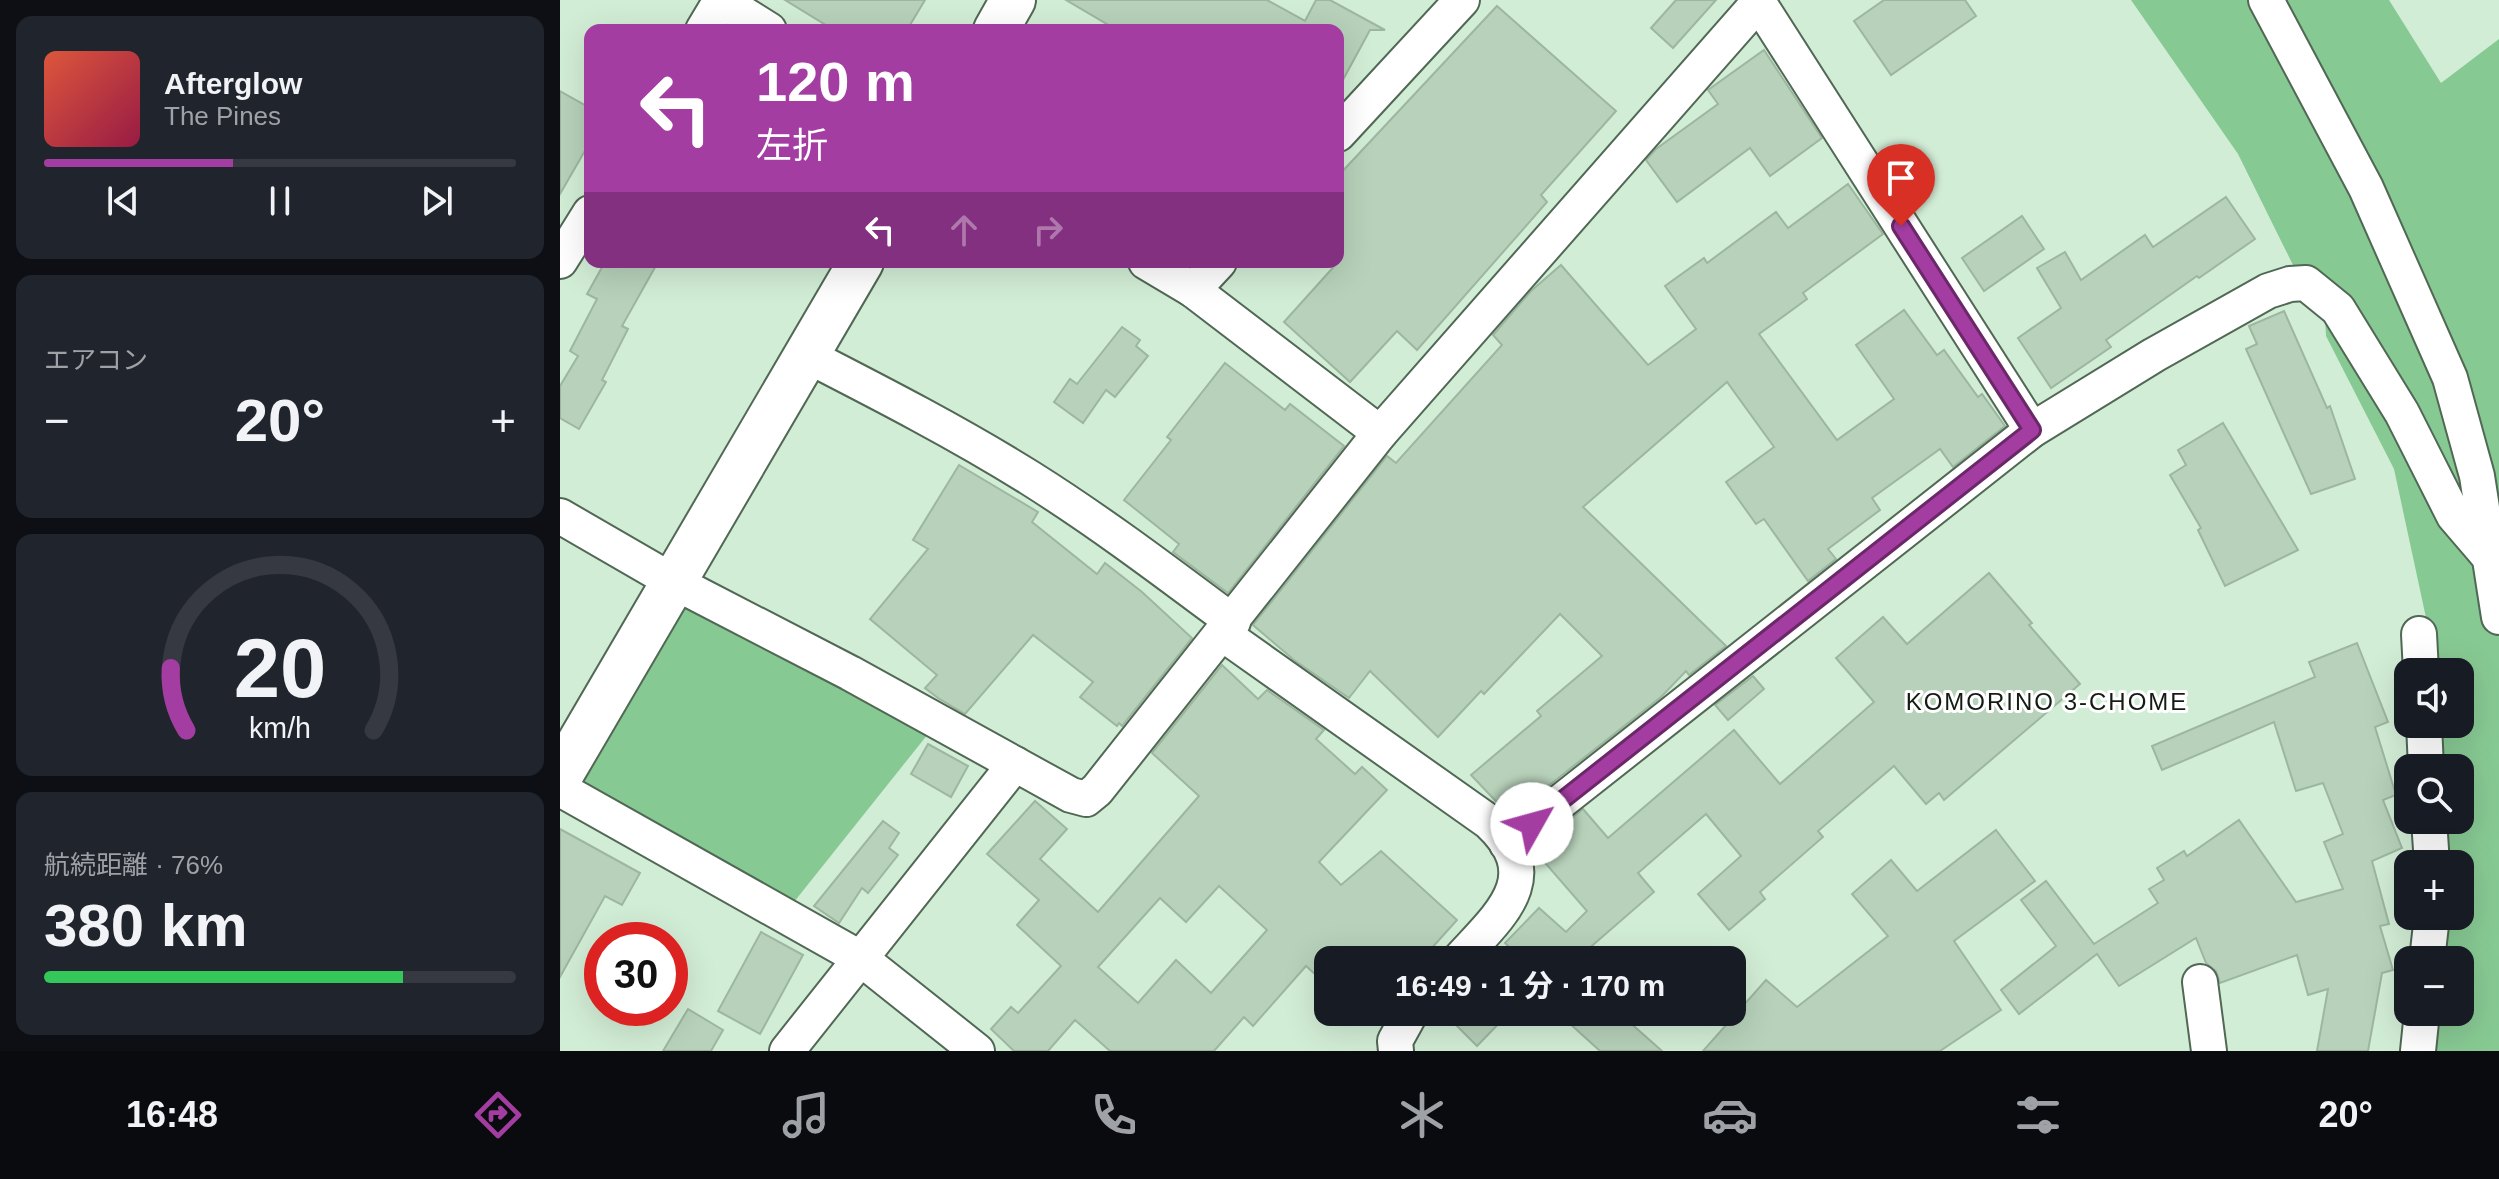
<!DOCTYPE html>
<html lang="ja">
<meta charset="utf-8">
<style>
:root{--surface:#171b24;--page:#20242c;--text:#f1f3f6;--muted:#9ea1a6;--line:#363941;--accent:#a43da1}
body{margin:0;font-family:Arial,"Noto Sans JP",sans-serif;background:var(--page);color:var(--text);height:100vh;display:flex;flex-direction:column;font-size:30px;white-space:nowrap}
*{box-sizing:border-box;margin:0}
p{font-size:26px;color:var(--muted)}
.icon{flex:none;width:44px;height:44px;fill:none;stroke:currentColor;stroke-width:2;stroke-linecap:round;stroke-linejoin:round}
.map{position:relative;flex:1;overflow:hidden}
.sheet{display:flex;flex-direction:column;gap:16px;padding:16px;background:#0d0f14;width:560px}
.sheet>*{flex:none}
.guide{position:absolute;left:24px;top:24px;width:760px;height:244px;border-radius:16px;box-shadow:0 8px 32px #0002;background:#a43da1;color:#fff;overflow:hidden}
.tools{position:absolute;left:1834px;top:658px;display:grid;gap:16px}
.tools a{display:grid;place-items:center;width:80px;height:80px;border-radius:16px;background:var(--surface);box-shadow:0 8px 32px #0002;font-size:40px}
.speed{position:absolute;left:24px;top:922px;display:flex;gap:16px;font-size:40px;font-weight:700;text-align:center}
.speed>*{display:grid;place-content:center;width:104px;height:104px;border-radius:50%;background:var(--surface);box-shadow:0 8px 32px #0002;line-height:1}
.speed .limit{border:12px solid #d22;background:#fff;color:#111}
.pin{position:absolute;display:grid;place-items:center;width:68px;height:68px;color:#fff;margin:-82px -34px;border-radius:50% 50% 50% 0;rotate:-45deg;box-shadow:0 0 8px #0007}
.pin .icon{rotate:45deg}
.me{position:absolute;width:88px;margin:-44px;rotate:52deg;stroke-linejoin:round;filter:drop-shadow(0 0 6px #0008)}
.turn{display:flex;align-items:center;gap:28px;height:168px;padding:0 40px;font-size:36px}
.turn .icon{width:104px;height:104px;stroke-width:2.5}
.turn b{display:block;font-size:56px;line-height:68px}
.lanes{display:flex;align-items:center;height:76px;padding:0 40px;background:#0003;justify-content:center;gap:40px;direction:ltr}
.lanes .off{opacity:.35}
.big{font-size:60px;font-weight:700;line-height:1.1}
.sheet .card{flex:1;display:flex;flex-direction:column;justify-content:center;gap:12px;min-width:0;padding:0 28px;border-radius:16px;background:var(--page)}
.sheet .dial{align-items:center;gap:0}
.dial svg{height:208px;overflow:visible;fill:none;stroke:var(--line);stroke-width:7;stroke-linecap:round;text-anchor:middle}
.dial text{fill:var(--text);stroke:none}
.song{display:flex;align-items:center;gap:24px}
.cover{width:96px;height:96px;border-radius:12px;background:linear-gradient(135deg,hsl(10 70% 55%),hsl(340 70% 35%))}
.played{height:8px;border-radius:4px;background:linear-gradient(90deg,var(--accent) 40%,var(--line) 40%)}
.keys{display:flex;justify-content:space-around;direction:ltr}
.heat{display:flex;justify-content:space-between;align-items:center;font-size:44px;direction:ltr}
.charge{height:12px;border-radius:6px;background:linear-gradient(90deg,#34c759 76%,var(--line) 0)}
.trip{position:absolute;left:754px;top:946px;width:432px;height:80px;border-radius:16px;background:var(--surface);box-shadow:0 8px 32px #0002;font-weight:700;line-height:80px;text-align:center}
.menu{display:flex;height:128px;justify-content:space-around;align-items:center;background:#090b0e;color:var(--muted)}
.menu .icon{width:56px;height:56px}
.menu .current{color:var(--accent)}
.menu b{font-size:36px;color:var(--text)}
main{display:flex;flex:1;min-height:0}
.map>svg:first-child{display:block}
.green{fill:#87c993}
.building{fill:#b7d1ba;stroke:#9db6a0;stroke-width:2;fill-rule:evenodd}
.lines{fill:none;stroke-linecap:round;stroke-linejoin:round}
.street-casing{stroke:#506854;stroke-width:38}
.secondary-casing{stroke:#506854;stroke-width:48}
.street{stroke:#fff;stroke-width:34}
.secondary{stroke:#fff;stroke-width:44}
.route-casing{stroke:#6b2869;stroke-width:20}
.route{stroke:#a43da1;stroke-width:14}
.labels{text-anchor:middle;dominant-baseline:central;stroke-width:6;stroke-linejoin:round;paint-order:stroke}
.neighbourhood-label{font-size:24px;letter-spacing:2px;fill:#121c13;stroke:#fff}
</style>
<main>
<section class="sheet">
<div class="card">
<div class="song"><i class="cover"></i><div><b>Afterglow</b><p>The Pines</p></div></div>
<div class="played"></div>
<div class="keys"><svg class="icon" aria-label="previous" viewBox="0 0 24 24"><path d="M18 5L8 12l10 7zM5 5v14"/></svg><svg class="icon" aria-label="pause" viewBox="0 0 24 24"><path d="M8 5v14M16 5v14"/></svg><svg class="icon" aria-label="next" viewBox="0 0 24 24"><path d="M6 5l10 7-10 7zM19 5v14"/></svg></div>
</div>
<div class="card"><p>エアコン</p>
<div class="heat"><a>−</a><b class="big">20°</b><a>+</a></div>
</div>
<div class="card dial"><svg viewBox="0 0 100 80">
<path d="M14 69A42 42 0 1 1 86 69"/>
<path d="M14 69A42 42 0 0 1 8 45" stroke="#a43da1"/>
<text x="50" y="56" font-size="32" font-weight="700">20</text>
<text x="50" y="72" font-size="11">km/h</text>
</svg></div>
<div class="card"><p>航続距離 · 76%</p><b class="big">380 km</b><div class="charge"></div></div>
</section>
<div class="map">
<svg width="1939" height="1051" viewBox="0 0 1939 1051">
<rect width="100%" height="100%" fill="#d2edd6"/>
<g class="green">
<polygon points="1571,0 1829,0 1881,83 1939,39 1939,1051 1874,1051 1877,1012 1900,1012 1900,960 1880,960 1884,916 1900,916 1900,864 1883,864 1880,820 1900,820 1900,768 1877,768 1874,724 1900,724 1900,672 1871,672 1868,627 1834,469 1766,336 1763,278 1734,267 1678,154"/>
<polygon points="119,595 368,734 230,907 9,781"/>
</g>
<g class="building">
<polygon points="225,0 365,0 347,30 274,30"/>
<polygon points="506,0 707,0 745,21 756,0 770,0 825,30 810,30 778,89 778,30 557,30"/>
<polygon points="1116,0 1156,0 1113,48 1091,28"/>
<polygon points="1324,0 1405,0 1416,16 1331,75 1294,21"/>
<polygon points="937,6 1056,111 981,195 987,202 857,350 837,331 790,382 724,322 778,262 778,176"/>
<polygon points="1204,50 1262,138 1210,176 1190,148 1117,202 1086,160 1096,149 1158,104 1148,90"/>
<polygon points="0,91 30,108 30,142 0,194"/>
<polygon points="1288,184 1323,234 1243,293 1247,299 1199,334 1277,440 1334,399 1296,345 1344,310 1377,355 1384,350 1418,397 1422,394 1445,426 1393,467 1380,449 1312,498 1320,510 1268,549 1276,559 1248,581 1204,519 1196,524 1166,482 1214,447 1167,382 1023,507 1166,646 1129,675 1126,671 1101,697 950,816 911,775 981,716 977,711 1042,656 1000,614 924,694 921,691 878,737 810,671 789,698 734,660 693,625 827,456 836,463 942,345 933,335 971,291 1001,265 1088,365 1136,329 1105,286 1144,258 1147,263 1216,212 1228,228"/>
<polygon points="1666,197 1695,239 1639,278 1637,276 1546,340 1551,347 1491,388 1458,338 1501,308 1477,268 1505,252 1521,280 1585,235 1593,247"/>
<polygon points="1462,216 1484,249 1424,291 1402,258"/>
<polygon points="45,262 98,262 62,326 68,329 42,380 46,382 19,429 0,418 0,386 18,356 10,351 37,299 27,294"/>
<polygon points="1724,311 1767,408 1770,406 1795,479 1751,494 1686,349 1697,344 1689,326"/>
<polygon points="562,327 580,340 576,346 588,356 555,397 546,390 523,423 494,402 510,379 517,384"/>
<polygon points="665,363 725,410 730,404 784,446 668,593 613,552 619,544 564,500 611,440 607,437"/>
<polygon points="1663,423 1738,550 1665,586 1638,530 1641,528 1610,475 1626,465 1618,450"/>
<polygon points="399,465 478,512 472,522 537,574 545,563 582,592 632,638 562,726 559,723 557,726 520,697 533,682 473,635 405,714 378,698 365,688 377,675 310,619 368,549 353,540"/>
<polygon points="1429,573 1472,623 1469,625 1520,684 1384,800 1379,793 1366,804 1334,766 1258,831 1263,837 1200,892 1205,899 1169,930 1138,894 1181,856 1146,814 1078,873 1094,892 1026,951 1037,960 963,960 945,943 979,908 1006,932 1027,911 973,849 1023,809 1048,838 1174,730 1220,784 1314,702 1276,658 1323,617 1347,644"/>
<polygon points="1797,643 1828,722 1815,727 1836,795 1823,800 1842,848 1812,861 1829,924 1820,926 1833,970 1822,973 1808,1051 1757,1051 1768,989 1748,995 1737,955 1660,983 1656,971 1646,963 1636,938 1559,986 1537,954 1459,1014 1441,990 1496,946 1461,900 1486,881 1534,944 1598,903 1589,889 1604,880 1597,868 1624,851 1627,856 1679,820 1736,902 1783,889 1764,842 1783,834 1763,783 1736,791 1714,722 1602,770 1592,746 1755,677 1749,662"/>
<path d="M662 665 698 699 707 690 764 730 756 739 795 774 802 767 827 790 759 862 781 885 821 851 897 920 861 960H768V986L746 966 693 1026 684 1017 654 1051H550L515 1020 488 1051H454L431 1029 451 1007 458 1013 501 966 457 925 479 900 427 854 475 801 507 829 480 859 538 912 639 796 592 753ZM659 886 707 930 651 993 616 960 578 1003 538 967 600 898 626 922Z"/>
<polygon points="1193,676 1204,689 1168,720 1155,705"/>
<polygon points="368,744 408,766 391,797 351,774"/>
<polygon points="323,821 339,833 329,848 338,855 308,893 302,888 279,923 254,906"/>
<polygon points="0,829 80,873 62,905 45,896 0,977"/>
<polygon points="1436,830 1475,881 1394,941 1441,1010 1380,1051 1143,1051 1206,980 1237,1007 1328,936 1292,894 1331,860 1357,891"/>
<polygon points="201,932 243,955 200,1034 158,1011"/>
<polygon points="128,1009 163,1030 151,1051 103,1051"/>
<polygon points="883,1012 950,1012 917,1046"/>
<polygon points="997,1012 1058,1012 1102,1051 1040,1051"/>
</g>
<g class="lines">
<g class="street-casing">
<g id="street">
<polyline points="161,0 209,30"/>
<polyline points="1197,0 1472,430"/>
<polyline points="1706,0 1806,188 1890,378 1917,476 1939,617"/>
<polyline points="143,30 161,0"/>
<polyline points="778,134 902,0"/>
<polyline points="0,261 30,213"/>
<polyline points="586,262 633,290 820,433"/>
<polyline points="633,290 659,262"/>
<path d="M246 355C322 394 398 433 470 478 540 522 606 572 673 622"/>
<polyline points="0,516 114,582 290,673 511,795 526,799 537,790 820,433 1199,2"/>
<path d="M663 634 929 822C988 877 939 916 899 960"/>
<polyline points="1859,634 1861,672"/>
<polyline points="1864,724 1866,768"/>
<polyline points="0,789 300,958 417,1051"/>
<polyline points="1869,820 1872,864"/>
<polyline points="947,844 1472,430 1594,355 1708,291 1730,284 1746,283 1778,309 1842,413 1894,516 1930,558"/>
<polyline points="1867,960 1872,916"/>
<polyline points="1640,982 1649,1051"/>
<polyline points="227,1051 455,764"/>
<polyline points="836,1051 835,1041 851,1012"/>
<polyline points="1858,1051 1862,1012"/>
</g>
</g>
<g class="secondary-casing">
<g id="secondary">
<polyline points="436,30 453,0"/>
<polyline points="0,776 301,262"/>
</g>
</g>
<use href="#street" class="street"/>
<use href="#secondary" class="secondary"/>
</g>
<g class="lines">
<g class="route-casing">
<polyline id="route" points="972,824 1472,430 1341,226"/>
</g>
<use href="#route" class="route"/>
</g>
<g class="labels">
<g class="neighbourhood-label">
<text x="1487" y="701">KOMORINO 3-CHOME</text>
</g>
</g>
</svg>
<div class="tools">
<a><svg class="icon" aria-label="sound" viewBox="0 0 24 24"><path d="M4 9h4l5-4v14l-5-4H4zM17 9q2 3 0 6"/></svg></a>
<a><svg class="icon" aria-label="search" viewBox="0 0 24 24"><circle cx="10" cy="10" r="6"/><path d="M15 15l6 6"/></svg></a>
<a>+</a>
<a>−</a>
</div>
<div class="speed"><div class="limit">30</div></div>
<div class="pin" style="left:1341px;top:226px;background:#d93025"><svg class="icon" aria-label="arrive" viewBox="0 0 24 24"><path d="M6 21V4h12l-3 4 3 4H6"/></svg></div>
<svg class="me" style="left:972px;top:824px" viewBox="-20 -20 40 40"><circle r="19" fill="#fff"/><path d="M0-13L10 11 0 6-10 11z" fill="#a43da1"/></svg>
<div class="trip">16:49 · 1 分 · 170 m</div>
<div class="guide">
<div class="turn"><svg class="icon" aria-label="left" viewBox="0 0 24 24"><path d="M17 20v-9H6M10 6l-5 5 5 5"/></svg><div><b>120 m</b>左折</div></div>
<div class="lanes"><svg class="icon" aria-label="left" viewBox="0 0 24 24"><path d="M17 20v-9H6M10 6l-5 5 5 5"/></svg><svg class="icon off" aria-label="ahead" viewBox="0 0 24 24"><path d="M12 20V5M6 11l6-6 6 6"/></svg><svg class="icon off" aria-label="right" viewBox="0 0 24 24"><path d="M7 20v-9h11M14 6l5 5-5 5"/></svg></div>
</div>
</div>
</main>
<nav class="menu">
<b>16:48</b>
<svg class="icon current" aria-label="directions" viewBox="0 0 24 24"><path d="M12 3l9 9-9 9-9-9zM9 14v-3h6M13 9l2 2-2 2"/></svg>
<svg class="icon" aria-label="music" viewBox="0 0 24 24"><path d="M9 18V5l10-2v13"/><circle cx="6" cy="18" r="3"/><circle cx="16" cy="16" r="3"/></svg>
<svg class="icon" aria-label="phone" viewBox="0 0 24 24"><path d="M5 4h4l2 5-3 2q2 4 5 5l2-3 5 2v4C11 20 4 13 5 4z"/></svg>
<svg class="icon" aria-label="climate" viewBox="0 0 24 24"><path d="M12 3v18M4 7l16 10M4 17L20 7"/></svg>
<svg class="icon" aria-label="car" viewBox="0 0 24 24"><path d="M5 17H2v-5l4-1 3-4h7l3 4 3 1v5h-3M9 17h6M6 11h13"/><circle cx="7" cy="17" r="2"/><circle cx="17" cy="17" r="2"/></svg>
<svg class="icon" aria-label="filters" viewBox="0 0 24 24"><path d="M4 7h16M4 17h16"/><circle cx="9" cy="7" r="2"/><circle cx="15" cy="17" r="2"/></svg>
<b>20°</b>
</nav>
